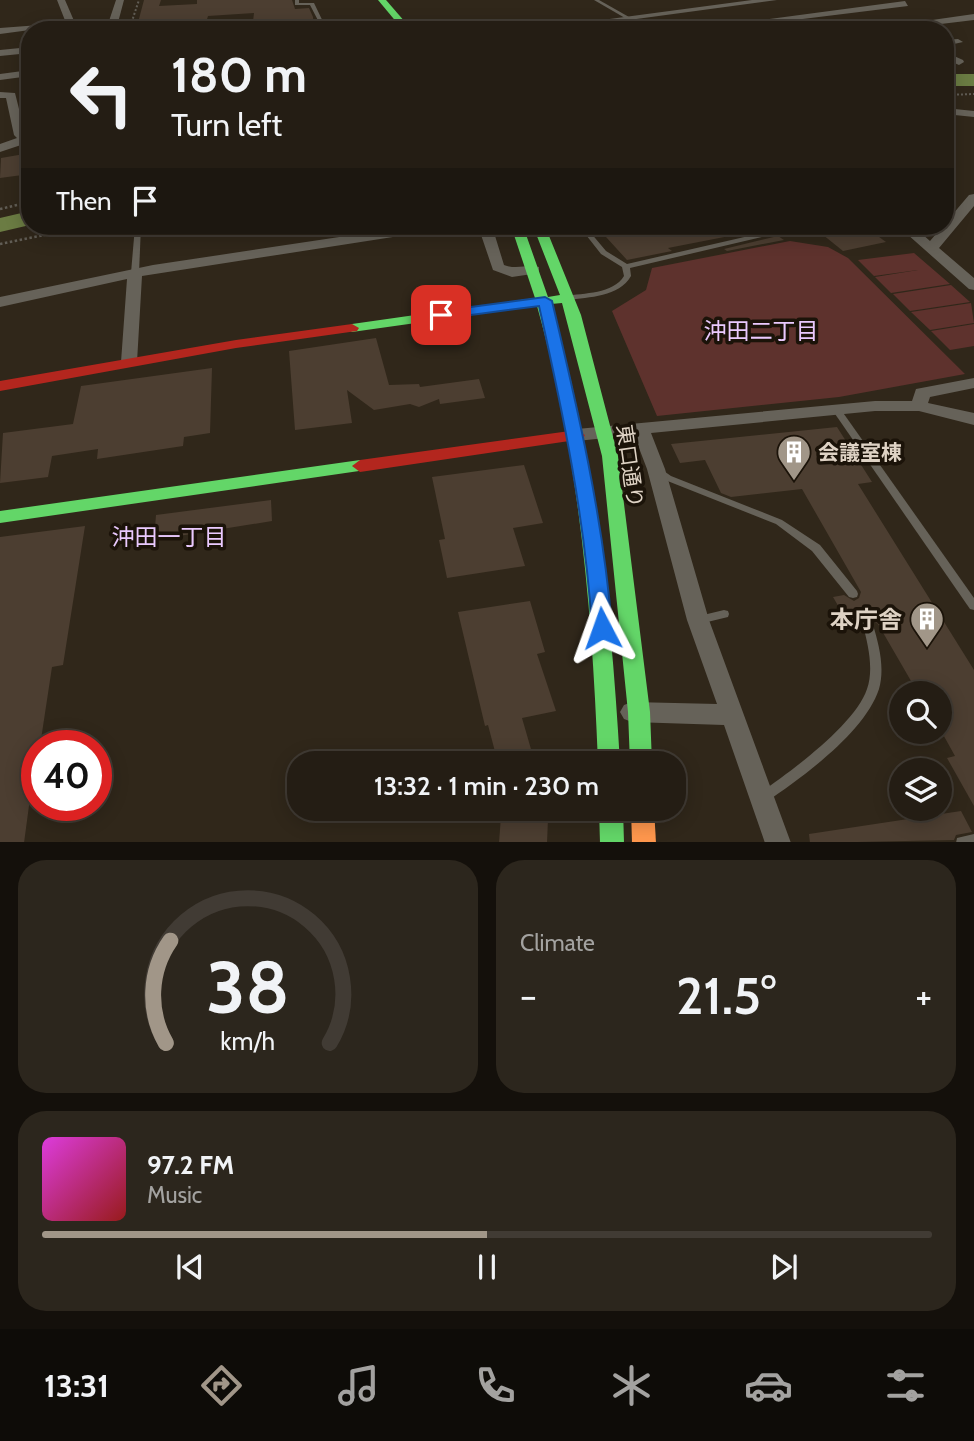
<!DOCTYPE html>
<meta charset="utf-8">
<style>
:root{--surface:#241d14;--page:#2c261d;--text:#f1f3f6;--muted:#a3a2a0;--line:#413b34;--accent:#a19688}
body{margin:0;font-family:Cabin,"Noto Sans JP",sans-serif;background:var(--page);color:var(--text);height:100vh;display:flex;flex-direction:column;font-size:26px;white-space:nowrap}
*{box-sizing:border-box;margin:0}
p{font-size:23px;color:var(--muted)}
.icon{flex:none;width:38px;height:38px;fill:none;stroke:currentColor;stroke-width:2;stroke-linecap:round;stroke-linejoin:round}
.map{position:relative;height:842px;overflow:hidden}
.details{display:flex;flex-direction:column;gap:18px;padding:18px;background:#14100b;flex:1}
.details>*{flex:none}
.guide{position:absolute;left:21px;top:21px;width:933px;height:214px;border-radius:28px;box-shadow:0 4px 18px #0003,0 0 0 2px var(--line);background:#241d14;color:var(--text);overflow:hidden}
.tools{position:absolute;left:889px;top:681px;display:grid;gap:14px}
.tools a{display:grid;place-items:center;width:63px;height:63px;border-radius:50%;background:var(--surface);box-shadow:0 4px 18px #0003,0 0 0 2px var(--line);font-size:35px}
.speed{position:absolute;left:21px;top:730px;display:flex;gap:14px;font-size:35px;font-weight:700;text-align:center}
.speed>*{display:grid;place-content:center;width:91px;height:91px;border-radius:50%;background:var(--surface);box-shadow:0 4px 18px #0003,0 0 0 2px var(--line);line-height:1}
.speed .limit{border:10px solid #d22;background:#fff;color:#111}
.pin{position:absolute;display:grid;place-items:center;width:60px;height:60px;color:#fff;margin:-30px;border-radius:14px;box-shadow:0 4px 10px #0006}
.me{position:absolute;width:77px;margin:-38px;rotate:356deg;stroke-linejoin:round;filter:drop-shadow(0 0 5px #0008)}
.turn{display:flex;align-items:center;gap:24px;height:147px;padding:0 35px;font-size:32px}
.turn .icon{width:91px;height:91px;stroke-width:2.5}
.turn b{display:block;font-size:49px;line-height:60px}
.then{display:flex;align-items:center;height:66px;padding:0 35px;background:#0003;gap:14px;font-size:26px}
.big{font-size:52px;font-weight:600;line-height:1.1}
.details .widget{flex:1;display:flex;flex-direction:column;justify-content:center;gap:10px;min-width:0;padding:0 24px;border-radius:28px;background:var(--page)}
.details .dial{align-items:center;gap:0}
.dial svg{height:182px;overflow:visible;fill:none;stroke:var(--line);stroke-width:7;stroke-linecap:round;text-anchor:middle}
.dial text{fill:var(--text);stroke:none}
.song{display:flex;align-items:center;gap:21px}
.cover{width:84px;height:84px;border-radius:10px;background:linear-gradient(135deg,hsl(300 70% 55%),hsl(0 70% 35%))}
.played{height:7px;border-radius:4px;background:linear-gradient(90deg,var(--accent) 50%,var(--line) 50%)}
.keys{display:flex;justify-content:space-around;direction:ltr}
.heat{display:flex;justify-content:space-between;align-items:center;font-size:38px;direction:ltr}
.details .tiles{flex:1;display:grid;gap:18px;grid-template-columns:1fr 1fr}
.widget:last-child{grid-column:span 2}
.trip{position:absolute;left:287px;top:751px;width:399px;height:70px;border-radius:28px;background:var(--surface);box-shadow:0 4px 18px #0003,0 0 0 2px var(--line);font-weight:600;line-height:70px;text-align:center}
.tabs{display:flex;height:112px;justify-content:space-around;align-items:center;background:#0e0c08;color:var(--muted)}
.tabs .icon{width:49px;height:49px}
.tabs .on{color:var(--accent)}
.tabs b{font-size:32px;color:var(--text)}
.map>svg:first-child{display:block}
.green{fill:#5e322d}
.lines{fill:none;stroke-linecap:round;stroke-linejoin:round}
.river{fill:#6b7c43;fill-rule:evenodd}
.building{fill:#4c3e31}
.path-far1{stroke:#615d55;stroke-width:2;stroke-dasharray:2 2;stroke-linecap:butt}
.path{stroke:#615d55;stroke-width:2.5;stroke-dasharray:2.5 2.5;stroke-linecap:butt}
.lane{fill:#666259;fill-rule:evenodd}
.street{fill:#666259;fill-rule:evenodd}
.fast{fill:#63d668;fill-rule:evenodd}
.slow{fill:#ff974d;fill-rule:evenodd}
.jam{fill:#b3261e;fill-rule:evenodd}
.route{fill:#1a73e8;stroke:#114b97;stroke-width:2}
.labels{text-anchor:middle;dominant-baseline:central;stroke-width:7;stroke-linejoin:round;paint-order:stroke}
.poi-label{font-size:21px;font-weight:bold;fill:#ded2c4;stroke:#1b1309;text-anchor:start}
.street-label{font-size:21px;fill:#ded2c4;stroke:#1b1309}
.neighbourhood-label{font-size:23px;fill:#eac9fe;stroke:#1b1309}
.near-poi-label{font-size:24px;font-weight:bold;fill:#ded2c4;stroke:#1b1309;text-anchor:end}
</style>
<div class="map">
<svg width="974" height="843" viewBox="0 0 974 843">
<rect width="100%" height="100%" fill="#30271a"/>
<g class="green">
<polygon points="790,241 828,247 848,258 965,374 839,397 657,416 612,311 646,290 652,268"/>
<polygon points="914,253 950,284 891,293 875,277 918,270 874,276 858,260"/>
<polygon points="951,285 970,302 910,311 893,294"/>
<polygon points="971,303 974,323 930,330 911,312"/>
<polygon points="974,324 974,346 950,350 931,331"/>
</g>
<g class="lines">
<g class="river">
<rect x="945" y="74" width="29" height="12"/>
<polygon points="30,211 30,225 0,232 0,218"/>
</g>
</g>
<g class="building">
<polygon points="144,0 161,0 159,6 197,4 197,0 292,0 295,9 309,8 313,17 314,30 252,30 254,13 208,16 204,29 136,30"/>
<polygon points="30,153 30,174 0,178 1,158"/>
<polygon points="596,226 766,226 770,228 668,248 672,251 627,260"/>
<polygon points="812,226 864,226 886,242 843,251"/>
<polygon points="778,236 784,240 727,251 724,249"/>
<polygon points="376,338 389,385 419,384 420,387 479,379 485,398 440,404 439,399 419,407 410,404 374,410 347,390 352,423 295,430 289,351"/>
<polygon points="212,368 210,433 184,437 183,446 97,459 98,449 52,456 48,477 0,483 3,433 73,424 81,386"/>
<polygon points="837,427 872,482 858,484 974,670 974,806 947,758 955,756 940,729 940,693 918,693 878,624 867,618 862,621 861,627 851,628 833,597 844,595 854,601 859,598 861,592 802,489 731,497 721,493 705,460 680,463 671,444"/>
<polygon points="524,465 543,523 513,528 525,566 447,578 439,540 445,539 432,477"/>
<polygon points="271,500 272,521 154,540 156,515"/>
<polygon points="85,526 63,665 52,667 40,746 37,746 24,843 0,843 0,537"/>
<polygon points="530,601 545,652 537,654 556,711 522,718 535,763 498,763 488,725 485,726 458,612"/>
<polygon points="961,811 972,832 956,835 954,840 810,843 809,834"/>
<polygon points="501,816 548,819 547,843 499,843"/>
</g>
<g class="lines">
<g class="path-far1">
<polyline points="129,30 139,0"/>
<polyline points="945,95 974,94"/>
</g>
<g class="path">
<polyline points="0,209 30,202"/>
<polyline points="0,244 89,226"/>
</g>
<g class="lane">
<polygon points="295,0 299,0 299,3 314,3 327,30 323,30 310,5 295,5"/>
<polygon points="594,0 599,0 629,17 625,18"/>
<polygon points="135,226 141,226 139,273 135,275 131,273"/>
<path d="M579 226H585L606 251 627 264 792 226H803L800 228 630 268 631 276C619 297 589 297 568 300L564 298 565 296C584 293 613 294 624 276L622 267 601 254Z"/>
<polygon points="836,406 839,407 974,598 974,610 970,609 833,411 832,409"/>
<polygon points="658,467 671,476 782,520 820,545 857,591 858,594 857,597 853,598 849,597 812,551 776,524 665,480 653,470"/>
<polygon points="724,610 728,611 729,614 728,617 699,624 695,623 694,620 695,617"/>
<path d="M868 621 872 622 873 625C879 645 885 668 879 689 865 732 803 777 766 802L762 804 758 802 756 798 758 794C789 773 855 725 867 689 874 669 868 645 863 625L864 622Z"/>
<polygon points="974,834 974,843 956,843 957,838"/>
</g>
<g class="street">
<polygon points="57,0 65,0 78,30 30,30 0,34 0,28 66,23"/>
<polygon points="116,0 124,0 116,30 106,30"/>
<polygon points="752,0 777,0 555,30 527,30"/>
<polygon points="905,1 908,6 745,26 740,23"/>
<polygon points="974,14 974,20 891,30 862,30"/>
<polygon points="945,40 958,39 963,42 945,46"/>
<polygon points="30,47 30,53 0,56 0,50"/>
<polygon points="945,52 963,60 964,62 959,65 945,59"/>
<polygon points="30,70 30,76 0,80 0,74"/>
<polygon points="0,92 15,93 25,133 30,135 30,142 0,152 0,144 17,138 14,135 6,98 0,98"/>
<polygon points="945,108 974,111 974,117 945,114"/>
<polygon points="974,194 974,206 939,248 974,278 974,290 969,289 898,226 913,226 930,241 969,195"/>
<polygon points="413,226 445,226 438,230 142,276 137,362 129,367 121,362 127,279 0,307 0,297 153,265"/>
<path d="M478 226H492L504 265C517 270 527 264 539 267V273L512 277 493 270Z"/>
<polygon points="974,378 974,388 930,397 928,403 974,413 974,425 919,411 875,411 651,433 665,469 709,620 791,843 765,843 724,725 632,722 624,719 620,712 624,705 632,702 717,704 687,620 647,469 634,435 577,441 568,435 577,429 875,401 912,401 916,389"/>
</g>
<g class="fast">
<polygon points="378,0 386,0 412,30 403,30"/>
<path d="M511 226H523L548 297 560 295 533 226H545L581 315 618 456 650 712 652 763H630L628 712 602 456 562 303 551 304C595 456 611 606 620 763H598C592 608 579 456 537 306L352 332 345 328 352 324 535 298Z"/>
<polygon points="360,460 368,466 366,470 0,523 0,511"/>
<polygon points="599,808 623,808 624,843 600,843"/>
</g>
<polygon class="slow" points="631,808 654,808 656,843 632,843"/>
<g class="jam">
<polygon points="352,324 359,328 357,331 236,348 0,391 0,381 236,340"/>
<polygon points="577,430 585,435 583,439 360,472 352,466 360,460"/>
</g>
</g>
<path class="route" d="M545 297 552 301C578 410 603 517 612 628L609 634H595L592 628C585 518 563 413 539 306L441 319 434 315 441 311Z"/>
<defs>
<g id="building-pin" transform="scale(1.75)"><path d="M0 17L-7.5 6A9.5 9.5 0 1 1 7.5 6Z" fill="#a19688" stroke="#1b1309"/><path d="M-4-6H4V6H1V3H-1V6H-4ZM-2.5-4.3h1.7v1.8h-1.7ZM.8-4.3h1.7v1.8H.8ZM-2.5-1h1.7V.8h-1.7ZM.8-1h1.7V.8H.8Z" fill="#fff"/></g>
</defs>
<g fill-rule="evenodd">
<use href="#building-pin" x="794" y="452"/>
<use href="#building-pin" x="927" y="619"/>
</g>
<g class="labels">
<g class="poi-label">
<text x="818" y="452">会議室棟</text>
</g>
<g class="street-label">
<text transform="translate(630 466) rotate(82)">東口通り</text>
</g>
<g class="neighbourhood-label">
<text x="761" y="331">沖田二丁目</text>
<text x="169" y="537">沖田一丁目</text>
</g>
<g class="near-poi-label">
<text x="902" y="619">本庁舎</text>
</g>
</g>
</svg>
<div class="tools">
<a><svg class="icon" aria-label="search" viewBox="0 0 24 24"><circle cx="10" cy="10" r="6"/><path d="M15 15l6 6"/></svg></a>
<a><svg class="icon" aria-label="layers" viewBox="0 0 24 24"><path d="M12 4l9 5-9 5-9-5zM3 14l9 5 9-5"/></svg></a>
</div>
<div class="speed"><div class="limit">40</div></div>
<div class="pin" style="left:441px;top:315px;background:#d93025"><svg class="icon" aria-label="arrive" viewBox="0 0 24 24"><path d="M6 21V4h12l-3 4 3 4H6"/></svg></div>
<svg class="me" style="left:602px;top:628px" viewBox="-20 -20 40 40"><path d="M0-17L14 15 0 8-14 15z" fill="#1a73e8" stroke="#fff" stroke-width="4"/></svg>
<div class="trip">13:32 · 1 min · 230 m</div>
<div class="guide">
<div class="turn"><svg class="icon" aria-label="left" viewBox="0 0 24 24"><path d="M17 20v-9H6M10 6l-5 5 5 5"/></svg><div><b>180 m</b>Turn left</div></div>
<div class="then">Then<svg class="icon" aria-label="arrive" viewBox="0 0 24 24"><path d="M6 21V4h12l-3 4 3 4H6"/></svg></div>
</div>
</div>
<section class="details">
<div class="tiles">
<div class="widget dial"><svg viewBox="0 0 100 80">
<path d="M14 69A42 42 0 1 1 86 69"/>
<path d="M14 69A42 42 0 0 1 16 24" stroke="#a19688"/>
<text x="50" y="56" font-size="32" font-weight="700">38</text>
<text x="50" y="72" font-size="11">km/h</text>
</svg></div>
<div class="widget"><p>Climate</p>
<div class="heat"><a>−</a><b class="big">21.5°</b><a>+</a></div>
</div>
<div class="widget">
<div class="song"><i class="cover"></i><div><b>97.2 FM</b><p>Music</p></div></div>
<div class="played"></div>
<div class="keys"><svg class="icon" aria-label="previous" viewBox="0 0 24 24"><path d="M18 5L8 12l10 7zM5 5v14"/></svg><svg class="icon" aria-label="pause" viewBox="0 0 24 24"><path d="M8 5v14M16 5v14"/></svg><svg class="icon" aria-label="next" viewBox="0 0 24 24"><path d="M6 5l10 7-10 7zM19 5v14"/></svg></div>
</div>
</div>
</section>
<nav class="tabs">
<b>13:31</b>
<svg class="icon on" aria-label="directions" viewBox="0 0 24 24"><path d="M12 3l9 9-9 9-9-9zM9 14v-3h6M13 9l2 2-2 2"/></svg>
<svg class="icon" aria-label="music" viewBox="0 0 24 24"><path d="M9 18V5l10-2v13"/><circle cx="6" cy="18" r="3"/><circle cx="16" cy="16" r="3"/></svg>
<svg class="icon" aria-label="phone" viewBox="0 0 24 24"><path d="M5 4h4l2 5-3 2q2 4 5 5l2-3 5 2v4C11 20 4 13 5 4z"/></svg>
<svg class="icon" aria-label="climate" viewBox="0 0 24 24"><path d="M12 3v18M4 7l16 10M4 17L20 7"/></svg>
<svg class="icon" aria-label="car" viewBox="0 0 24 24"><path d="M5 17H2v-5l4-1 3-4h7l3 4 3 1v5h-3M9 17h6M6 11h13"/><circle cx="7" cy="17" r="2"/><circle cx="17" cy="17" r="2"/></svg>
<svg class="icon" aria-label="filters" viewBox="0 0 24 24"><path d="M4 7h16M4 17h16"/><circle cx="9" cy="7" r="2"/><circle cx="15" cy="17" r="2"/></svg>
</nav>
